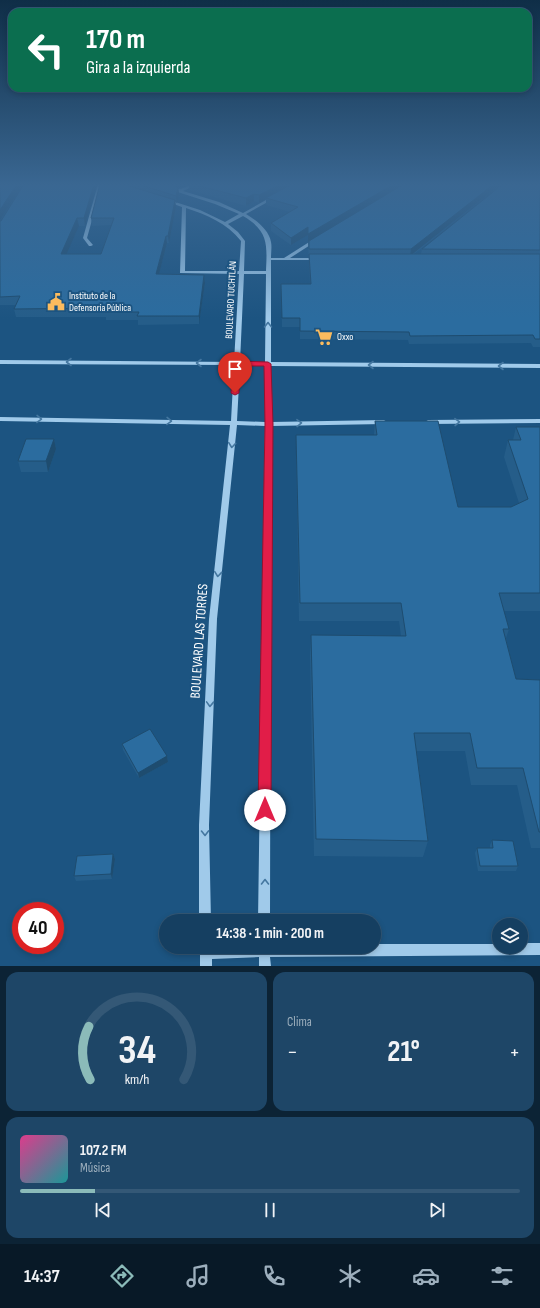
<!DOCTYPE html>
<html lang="es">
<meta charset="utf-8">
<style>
:root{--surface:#153f61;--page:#1e4667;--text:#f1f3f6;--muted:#9dafbd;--line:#345876;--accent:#8bbbb9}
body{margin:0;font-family:"Sofia Sans Condensed",sans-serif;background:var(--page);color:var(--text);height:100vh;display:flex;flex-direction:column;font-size:15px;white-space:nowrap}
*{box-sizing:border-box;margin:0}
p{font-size:13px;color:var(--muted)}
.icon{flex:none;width:22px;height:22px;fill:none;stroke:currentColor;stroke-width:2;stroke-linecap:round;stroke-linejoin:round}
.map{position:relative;height:966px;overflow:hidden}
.details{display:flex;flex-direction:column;gap:6px;padding:6px;background:#0c2335;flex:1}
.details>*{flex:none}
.banner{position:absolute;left:8px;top:8px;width:524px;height:84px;border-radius:12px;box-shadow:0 2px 6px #0003,0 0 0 1px var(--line);background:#0b6e4f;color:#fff;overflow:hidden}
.tools{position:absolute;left:492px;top:918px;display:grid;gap:8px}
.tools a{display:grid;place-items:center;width:36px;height:36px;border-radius:50%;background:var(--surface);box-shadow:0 2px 6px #0003,0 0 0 1px var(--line);font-size:20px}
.speed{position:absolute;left:12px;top:902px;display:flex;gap:8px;font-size:20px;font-weight:700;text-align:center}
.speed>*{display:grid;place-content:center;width:52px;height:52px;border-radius:50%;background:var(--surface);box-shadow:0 2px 6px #0003,0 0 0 1px var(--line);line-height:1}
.speed .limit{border:6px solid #d22;background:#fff;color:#111}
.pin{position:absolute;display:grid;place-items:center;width:34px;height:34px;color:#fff;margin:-41px -17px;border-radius:50% 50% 50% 0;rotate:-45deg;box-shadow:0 0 4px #0007}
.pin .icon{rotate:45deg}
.me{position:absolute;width:44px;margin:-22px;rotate:0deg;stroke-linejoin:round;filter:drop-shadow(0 0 3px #0008)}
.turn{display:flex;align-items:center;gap:14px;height:84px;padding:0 12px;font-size:18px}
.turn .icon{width:52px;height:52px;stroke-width:2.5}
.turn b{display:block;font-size:28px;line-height:34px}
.big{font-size:30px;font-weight:700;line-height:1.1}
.details .card{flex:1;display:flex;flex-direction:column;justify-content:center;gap:6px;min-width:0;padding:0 14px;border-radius:12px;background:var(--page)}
.details .dial{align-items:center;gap:0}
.dial svg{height:104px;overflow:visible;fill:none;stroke:var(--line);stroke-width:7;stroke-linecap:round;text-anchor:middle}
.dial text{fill:var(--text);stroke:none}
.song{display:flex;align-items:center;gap:12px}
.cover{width:48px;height:48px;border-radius:6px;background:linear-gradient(135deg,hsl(330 70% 55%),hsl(180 70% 35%))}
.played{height:4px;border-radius:2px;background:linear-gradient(90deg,var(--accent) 15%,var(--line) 15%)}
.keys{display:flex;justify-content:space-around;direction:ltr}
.heat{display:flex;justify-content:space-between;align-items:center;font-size:22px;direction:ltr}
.details .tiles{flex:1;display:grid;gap:6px;grid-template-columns:1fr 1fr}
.card:last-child{grid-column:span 2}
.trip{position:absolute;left:159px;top:914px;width:222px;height:40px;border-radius:20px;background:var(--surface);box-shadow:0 2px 6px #0003,0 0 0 1px var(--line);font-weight:700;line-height:40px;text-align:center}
.tabs{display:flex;height:64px;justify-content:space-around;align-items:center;background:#081927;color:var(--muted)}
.tabs .icon{width:28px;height:28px}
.tabs .on{color:var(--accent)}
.tabs b{font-size:18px;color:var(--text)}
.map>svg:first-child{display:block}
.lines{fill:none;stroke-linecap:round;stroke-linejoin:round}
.minor{fill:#a0caea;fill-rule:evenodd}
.wall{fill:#255d89}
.shaded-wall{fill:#1e4c6f}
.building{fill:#2b6c9f;stroke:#1e4c6f}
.oneway{stroke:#4477a0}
.route{fill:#e11d48;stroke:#92132f}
.labels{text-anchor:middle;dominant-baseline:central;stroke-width:4;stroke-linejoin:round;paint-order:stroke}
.far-poi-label{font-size:10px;fill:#fff;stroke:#1c5481;text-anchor:start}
.far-street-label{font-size:10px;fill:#fff;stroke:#1c5481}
.near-street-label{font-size:14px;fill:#fff;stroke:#1c5481}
</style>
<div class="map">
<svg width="540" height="966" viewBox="0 0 540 966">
<rect width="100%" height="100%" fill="#1c5481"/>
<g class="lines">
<g class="minor">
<polygon points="98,184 102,184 87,238 93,245 91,246 89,246 83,238"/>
<path d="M153 184C162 183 170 189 178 189 184 189 190 184 197 184L196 185 183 191 219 202 243 213 273 196H275V198L246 214C256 220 269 230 271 242 272 247 271 252 271 258H284L314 239 318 240 290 258H318L320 259V260H271V362L540 364V368L271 366V422L384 420 387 422 384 424 271 426 270 921H258L265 426 237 425 217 619 209 825 211 921H199V825L209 619 230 425 0 421V417L231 421 234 365 0 364V360L234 362 239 274 180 273 182 207 165 201 169 200 200 210 225 222 239 214 215 204ZM186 208C207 215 227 223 241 241L239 271H185ZM243 216C269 231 267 245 266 271H244L245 241 238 232 228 224ZM244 274H266L265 362H240ZM240 366H265V422L237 421Z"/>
<polygon points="540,419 540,423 428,424 425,422 428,420"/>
<polygon points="521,943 540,943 540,955 270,957 271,966 259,966 259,957 212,959 212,966 200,966 200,947 212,947 212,948 374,947 374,944 499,944 499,947 521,947"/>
</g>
</g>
<g class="wall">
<polygon points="97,184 85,226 79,226 66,254 101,254 111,225 92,226 91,218 100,184 501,184 414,254 421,254 422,249 540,184 540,347 533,347 531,343 409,344 408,340 300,339 300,327 282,327 281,284 310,284 308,242 308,235 291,245 271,231 271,223 290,212 266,205 266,199 259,203 254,201 246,206 189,190 189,185 178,187 179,194 177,203 175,202 176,207 169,243 167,243 159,274 204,275 205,283 199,324 138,325 138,320 106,320 106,317 16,317 14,309 16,305 0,305 0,221"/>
<polygon points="375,421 458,507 511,507 519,503 504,457 508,440 513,440 516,427 540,427 540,611 504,611 509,629 506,638 516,679 540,680 540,848 531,848 517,785 471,785 465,751 417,751 428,841 423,857 314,856 310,653 311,635 401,636 399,621 299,621 296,452 296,435 374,435"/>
<polygon points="54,439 56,449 48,472 21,472 18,461"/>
<polygon points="122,744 167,756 168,762 139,778 123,750"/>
<polygon points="492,840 518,866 516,871 478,871 475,853 477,848 490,848 490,845"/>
<polygon points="113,854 115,859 112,879 76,881 74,876"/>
</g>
<g class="shaded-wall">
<polygon points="17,184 23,184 0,220 0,210"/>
<polygon points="94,184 97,184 85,226 84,218"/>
<polygon points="178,184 189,184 189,185 178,187 179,194 177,203 176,196 178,187"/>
<polygon points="281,184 294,184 266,198 266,199 259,203 259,195"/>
<polygon points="394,184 405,184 308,242 308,234"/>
<polygon points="494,184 501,184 410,256 411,249"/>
<polygon points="254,194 254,201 246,206 246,198"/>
<polygon points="175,200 176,207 169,243 168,236"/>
<polygon points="77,218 79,226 63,262 61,254"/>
<polygon points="308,227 308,235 291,245 291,238"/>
<polygon points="166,236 167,243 157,282 156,274"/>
<polygon points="204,275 205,283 199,324 199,316"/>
<polygon points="54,439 56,449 48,472 46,461"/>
<polygon points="167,756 168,762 139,778 138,773"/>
<polygon points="113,854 115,859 112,879 111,874"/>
</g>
<g class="building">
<polygon points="0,184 17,184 0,210"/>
<polygon points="24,184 94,184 84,218 77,218 61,254 101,254 114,218 91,218 100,184 123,184 175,200 168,236 166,236 156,274 204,275 199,316 137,316 139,312 105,312 106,308 14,309 20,296 0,297 0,221 1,221"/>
<polygon points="138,184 168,184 178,187 176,196"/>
<polygon points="192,184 281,184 259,195 254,194 246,198"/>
<polygon points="292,184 394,184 308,234 308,227 291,238 271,223 298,207 266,198"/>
<polygon points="404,184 494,184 411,249 309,249 309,241"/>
<polygon points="503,184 540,184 540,250 422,249"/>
<polygon points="309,254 540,254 540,339 535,339 533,335 410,336 409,332 300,331 300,318 282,318 281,284 311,284"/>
<polygon points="375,421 438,421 458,507 511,507 528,499 508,440 521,440 516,427 540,427 540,593 499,593 509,629 503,629 516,679 540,680 540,832 539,832 523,768 477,768 470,733 414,733 428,841 316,839 311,635 406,636 401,603 300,603 296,435 377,435"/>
<polygon points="26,439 54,439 46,461 18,461"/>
<polygon points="150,729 167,756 138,773 122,744"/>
<polygon points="492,840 513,841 518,866 480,866 477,848 493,848"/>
<polygon points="113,854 111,874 74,876 77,856"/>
</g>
<defs><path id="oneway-chevron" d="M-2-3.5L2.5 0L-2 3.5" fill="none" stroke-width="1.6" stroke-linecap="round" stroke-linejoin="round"/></defs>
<g class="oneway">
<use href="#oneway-chevron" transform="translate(268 325) rotate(-90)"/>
<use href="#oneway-chevron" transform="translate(69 362) rotate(-180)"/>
<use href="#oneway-chevron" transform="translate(199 363) rotate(-180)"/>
<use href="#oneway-chevron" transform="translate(371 365) rotate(-180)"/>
<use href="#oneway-chevron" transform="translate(501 366) rotate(-180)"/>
<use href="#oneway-chevron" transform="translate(39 419) rotate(1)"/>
<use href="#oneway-chevron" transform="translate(169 421) rotate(1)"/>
<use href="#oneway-chevron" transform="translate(457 422) rotate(-1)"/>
<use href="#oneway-chevron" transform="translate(299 423) rotate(-1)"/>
<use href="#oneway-chevron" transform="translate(232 445) rotate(96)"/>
<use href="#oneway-chevron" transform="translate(218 574) rotate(96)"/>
<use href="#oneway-chevron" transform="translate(210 704) rotate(92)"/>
<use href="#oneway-chevron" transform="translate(205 833) rotate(89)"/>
<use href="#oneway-chevron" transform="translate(265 882) rotate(-90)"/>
</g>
<linearGradient id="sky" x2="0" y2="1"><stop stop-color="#0f2e47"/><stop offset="0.58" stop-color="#3a6792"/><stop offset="1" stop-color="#3a6792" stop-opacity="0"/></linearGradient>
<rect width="540" height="319" fill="url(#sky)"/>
<polygon class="route" points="236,361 268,362 271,364 273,424 271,810 269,815 265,817 260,815 258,810 265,424 264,366 240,366 239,393 235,395 231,393 232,364"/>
<defs>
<g id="civic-bare" transform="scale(1.38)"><path d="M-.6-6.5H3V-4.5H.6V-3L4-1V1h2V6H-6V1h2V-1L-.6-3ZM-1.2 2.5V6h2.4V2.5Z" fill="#fbbb5e" stroke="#1c5481" stroke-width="2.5" paint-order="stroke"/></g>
<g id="supermarket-bare" transform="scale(1.38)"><path d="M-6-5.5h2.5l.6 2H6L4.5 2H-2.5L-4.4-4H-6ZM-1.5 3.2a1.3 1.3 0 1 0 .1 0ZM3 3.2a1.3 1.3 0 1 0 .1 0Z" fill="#fbbb5e" stroke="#1c5481" stroke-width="2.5" paint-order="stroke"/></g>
</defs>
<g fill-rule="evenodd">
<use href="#civic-bare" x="56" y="302"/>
<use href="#supermarket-bare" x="324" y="337"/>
</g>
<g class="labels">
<g class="far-poi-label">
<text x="69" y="296">Instituto de la<tspan x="69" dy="12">Defensoría Pública</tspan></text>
<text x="337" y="337">Oxxo</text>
</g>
<g class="far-street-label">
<text transform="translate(231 300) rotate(-87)">BOULEVARD TUCHTLÁN</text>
</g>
<g class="near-street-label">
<text transform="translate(199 641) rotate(-86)">BOULEVARD LAS TORRES</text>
</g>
</g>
</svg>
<div class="tools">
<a><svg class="icon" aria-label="layers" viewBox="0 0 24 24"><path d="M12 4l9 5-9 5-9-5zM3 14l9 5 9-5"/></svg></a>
</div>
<div class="speed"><div class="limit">40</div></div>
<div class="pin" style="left:235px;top:393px;background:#d93025"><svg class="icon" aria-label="arrive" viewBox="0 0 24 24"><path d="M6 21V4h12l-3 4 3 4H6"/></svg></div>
<svg class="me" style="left:265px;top:810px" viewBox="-20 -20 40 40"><circle r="19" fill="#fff"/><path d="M0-13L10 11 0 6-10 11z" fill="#e11d48"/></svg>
<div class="trip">14:38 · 1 min · 200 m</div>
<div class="banner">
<div class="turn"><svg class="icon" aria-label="left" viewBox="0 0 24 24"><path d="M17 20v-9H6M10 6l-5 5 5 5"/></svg><div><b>170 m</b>Gira a la izquierda</div></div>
</div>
</div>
<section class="details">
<div class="tiles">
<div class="card dial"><svg viewBox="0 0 100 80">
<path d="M14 69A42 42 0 1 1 86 69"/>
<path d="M14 69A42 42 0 0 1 13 28" stroke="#8bbbb9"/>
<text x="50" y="56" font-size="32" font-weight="700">34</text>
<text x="50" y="72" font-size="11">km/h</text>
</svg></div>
<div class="card"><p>Clima</p>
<div class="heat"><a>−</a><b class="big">21°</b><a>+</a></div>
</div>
<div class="card">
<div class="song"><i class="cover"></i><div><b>107.2 FM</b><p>Música</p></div></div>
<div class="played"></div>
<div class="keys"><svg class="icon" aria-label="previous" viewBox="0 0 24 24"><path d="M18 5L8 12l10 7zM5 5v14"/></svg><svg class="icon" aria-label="pause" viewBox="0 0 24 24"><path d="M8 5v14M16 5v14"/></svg><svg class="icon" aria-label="next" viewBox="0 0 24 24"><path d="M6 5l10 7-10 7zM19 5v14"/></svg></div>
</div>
</div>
</section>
<nav class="tabs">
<b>14:37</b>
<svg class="icon on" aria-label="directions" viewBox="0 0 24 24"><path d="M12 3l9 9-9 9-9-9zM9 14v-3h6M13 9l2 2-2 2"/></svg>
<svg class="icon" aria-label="music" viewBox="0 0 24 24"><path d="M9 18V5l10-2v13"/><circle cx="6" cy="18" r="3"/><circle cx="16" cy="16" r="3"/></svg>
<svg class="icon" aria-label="phone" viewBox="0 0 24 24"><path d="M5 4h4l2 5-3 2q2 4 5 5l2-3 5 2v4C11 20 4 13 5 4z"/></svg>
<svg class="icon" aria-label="climate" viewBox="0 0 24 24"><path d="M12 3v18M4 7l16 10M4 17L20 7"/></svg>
<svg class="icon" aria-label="car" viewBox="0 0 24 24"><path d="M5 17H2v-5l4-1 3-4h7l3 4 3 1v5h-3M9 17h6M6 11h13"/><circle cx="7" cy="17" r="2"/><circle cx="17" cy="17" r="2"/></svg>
<svg class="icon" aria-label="filters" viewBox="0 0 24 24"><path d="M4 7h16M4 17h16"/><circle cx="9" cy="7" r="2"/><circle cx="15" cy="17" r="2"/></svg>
</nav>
